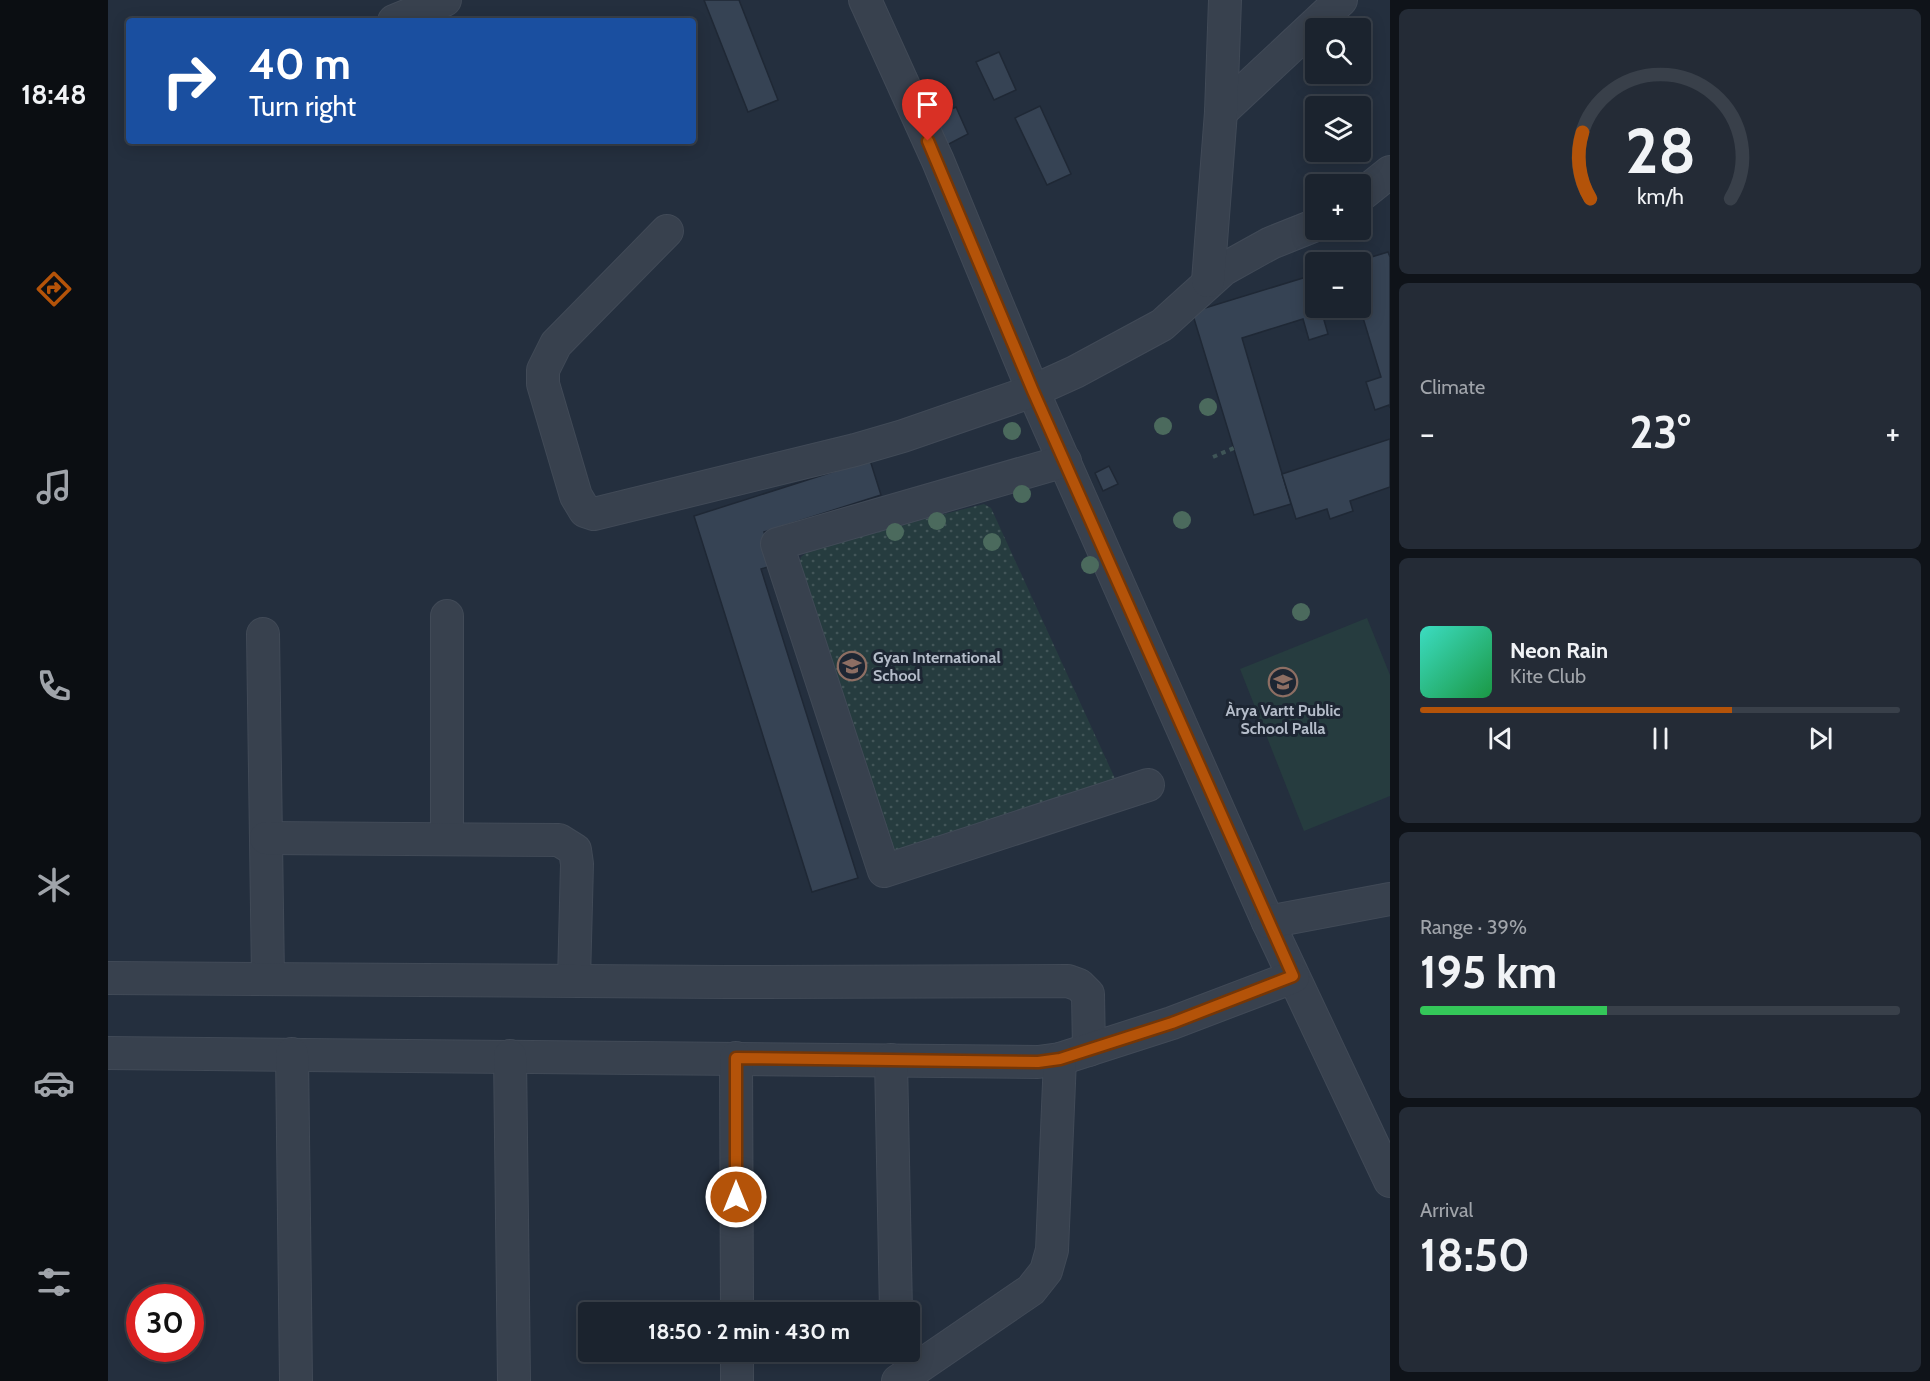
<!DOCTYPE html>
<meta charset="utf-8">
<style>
:root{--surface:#1b232e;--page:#242b36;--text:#f1f3f6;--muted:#a0a4aa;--line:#39404a;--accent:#b45309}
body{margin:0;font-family:Cabin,sans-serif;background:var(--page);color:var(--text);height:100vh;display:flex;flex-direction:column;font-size:22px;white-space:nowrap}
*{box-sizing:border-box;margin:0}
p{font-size:20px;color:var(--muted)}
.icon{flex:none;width:33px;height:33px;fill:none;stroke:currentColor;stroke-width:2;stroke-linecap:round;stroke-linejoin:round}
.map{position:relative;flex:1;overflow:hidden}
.panel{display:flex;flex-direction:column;gap:9px;padding:9px;background:#0f1319;width:540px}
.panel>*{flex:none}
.top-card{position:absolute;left:18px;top:18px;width:570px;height:126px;border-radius:6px;box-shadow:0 3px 15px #0003,0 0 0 2px var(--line);background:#1a4fa0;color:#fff;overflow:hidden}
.fabs{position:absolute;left:1197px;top:18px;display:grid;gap:12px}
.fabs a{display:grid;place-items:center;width:66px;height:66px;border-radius:6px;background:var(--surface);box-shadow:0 3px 15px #0003,0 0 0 2px var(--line);font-size:30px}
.speed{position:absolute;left:18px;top:1284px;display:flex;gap:12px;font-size:30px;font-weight:700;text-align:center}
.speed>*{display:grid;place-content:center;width:78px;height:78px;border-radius:50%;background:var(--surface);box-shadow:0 3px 15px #0003,0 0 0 2px var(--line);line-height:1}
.speed .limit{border:9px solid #d22;background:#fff;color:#111}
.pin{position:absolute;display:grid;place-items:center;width:51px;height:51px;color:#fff;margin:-62px -26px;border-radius:50% 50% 50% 0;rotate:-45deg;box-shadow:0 0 6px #0007}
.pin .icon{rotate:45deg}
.me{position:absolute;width:66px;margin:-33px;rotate:0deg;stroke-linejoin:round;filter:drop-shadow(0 0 4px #0008)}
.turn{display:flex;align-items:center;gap:21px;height:126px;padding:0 24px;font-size:27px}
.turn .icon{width:78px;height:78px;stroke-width:2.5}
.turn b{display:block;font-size:42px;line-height:51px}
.big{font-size:45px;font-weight:800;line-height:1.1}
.panel .widget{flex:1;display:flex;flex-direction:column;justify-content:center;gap:9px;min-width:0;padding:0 21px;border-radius:9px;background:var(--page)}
.panel .dial{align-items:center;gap:0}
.dial svg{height:156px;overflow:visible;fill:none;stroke:var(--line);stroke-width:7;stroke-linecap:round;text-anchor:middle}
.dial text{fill:var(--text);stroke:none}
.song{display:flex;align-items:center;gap:18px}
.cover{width:72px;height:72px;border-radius:9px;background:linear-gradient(135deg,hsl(170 70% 55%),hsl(140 70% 35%))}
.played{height:6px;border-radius:3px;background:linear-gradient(90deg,var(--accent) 65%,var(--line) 65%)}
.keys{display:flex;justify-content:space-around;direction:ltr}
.heat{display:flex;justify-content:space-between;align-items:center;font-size:33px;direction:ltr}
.charge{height:9px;border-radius:4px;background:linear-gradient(90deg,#34c759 39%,var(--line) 0)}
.trip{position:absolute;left:470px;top:1302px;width:342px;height:60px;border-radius:6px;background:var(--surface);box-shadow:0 3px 15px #0003,0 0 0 2px var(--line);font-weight:800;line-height:60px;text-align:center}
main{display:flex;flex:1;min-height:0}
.tab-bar{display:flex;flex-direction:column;width:108px;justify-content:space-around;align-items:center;background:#0b0e12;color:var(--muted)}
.tab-bar .icon{width:42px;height:42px}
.tab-bar .selected{color:var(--accent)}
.tab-bar b{font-size:27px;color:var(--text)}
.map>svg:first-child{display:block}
.grass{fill:url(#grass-dots)}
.garden{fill:#263c3f}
.building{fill:#364354;stroke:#1f2835;stroke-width:1.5}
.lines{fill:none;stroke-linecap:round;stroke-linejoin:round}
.minor-casing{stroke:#414a57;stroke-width:34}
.path{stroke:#3f5557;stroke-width:4;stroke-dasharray:4.5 4.5;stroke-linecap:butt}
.minor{stroke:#38414e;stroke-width:32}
.tree{fill:#4b6a5d}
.route-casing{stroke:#753606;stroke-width:15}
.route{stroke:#b45309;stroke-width:10}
.labels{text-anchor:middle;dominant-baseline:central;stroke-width:6;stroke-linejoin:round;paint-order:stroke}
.poi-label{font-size:16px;font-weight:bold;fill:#b4bcc9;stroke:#1d2633;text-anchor:start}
</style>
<main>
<nav class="tab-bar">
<b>18:48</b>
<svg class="icon selected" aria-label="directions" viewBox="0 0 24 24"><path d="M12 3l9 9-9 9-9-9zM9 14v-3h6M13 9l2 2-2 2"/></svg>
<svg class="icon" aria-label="music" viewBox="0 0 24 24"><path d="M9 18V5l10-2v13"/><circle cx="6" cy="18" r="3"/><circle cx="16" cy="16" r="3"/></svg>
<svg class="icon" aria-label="phone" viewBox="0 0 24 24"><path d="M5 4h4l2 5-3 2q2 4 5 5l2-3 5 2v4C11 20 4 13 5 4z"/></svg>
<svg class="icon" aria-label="climate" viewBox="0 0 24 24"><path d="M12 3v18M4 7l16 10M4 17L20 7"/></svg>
<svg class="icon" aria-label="car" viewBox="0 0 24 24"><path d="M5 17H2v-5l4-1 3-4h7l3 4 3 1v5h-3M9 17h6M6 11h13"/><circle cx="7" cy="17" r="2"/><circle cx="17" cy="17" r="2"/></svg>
<svg class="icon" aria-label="filters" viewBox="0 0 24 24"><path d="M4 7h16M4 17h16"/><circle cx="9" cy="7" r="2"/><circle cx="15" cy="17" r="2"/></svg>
</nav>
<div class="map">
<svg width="1282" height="1381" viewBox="0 0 1282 1381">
<defs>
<pattern id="grass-dots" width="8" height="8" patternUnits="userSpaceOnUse" patternTransform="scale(1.5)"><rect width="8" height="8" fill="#263c3f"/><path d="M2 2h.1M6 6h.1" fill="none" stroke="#435659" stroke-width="1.8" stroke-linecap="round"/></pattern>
</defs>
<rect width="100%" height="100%" fill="#242f3e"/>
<polygon class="grass" points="876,504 883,508 1009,783 781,854 690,569 693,557 703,548"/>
<polygon class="garden" points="1259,618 1282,675 1282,796 1196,831 1132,669"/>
<g class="building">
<polygon points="596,0 631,0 670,100 640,112"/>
<polygon points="891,52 908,90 886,100 868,62"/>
<polygon points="932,106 963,174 939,185 907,118"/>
<polygon points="848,107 860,134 839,145 826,117"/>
<polygon points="1280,252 1282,257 1282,408 1281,405 1267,410 1258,382 1273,377 1252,308 1252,262 1247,262"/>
<polygon points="1208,274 1208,308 1233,308 1214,313 1220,334 1201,340 1195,319 1134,338 1183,504 1146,515 1084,312"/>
<polygon points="1282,439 1282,487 1242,501 1245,511 1222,519 1219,509 1188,519 1174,474"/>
<polygon points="762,460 773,495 656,532 666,565 653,569 750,878 704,892 586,516"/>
<polygon points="1001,466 1010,484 995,491 987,473"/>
</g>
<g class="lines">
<g class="minor-casing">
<g id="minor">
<polyline points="757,0 830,161 925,391 1160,922 1282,1181"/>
<polyline points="286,21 337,0"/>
<polyline points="1113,112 1233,0"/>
<polyline points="1252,196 1282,172"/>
<polyline points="559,231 448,344 435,370 435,384 468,496 477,511 486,514 747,450 795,436 925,391 967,372 1054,325 1116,269 1163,243 1208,225"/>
<polyline points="1100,281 1113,112 1117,0"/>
<polyline points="957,461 669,544 776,871 1040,785"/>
<polyline points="339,616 339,838"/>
<polyline points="155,634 160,978"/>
<polyline points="158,838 451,840 467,850 469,864 466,980"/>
<polyline points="1160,922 1282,899"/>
<polyline points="0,978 616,982 960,981 971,985 980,994 981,1050"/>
<polyline points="0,1053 930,1062 952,1059 1064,1023 1185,977"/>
<polyline points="184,1054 188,1381"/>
<polyline points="402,1056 406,1381"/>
<polyline points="628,1058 629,1312"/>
<polyline points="783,1060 788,1312"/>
<polyline points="629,1352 629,1381"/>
<polyline points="790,1381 923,1290 938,1271 944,1250 952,1059"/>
</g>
</g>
<polyline class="path" points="1105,457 1126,448"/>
<use href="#minor" class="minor"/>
</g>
<g class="tree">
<circle cx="1100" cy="407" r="9"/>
<circle cx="1055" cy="426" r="9"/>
<circle cx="904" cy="431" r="9"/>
<circle cx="914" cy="494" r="9"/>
<circle cx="1074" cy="520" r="9"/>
<circle cx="829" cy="521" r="9"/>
<circle cx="787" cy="532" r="9"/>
<circle cx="884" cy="542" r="9"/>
<circle cx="982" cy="565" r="9"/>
<circle cx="1193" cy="612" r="9"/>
</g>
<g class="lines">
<g class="route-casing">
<polyline id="route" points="628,1197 628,1058 930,1062 952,1059 1064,1023 1185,976 925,391 820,141"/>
</g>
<use href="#route" class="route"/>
</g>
<defs>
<g id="school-ring" transform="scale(1.5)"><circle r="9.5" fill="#1d2633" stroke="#8d6e63" stroke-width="1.5"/><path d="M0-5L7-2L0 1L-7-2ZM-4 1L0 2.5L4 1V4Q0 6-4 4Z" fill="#8d6e63"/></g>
</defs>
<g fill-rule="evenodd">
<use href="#school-ring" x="744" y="666"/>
<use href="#school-ring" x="1175" y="682"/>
</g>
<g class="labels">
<g class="poi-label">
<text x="765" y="657">Gyan International<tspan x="765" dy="18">School</tspan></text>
<text x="1175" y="710" text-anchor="middle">Àrya Vartt Public<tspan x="1175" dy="18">School Palla</tspan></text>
</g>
</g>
</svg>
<div class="fabs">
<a><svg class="icon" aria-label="search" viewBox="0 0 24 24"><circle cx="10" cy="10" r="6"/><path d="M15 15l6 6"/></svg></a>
<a><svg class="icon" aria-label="layers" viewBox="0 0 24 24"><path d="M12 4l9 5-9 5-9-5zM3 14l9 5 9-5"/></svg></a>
<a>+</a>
<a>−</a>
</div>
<div class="speed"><div class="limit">30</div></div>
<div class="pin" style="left:820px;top:141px;background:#d93025"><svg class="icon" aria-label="arrive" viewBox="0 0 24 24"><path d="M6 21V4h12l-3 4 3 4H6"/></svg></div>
<svg class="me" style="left:628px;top:1197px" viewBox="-20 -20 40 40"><circle r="17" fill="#b45309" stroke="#fff" stroke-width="3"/><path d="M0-11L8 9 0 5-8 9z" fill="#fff"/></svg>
<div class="trip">18:50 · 2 min · 430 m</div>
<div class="top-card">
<div class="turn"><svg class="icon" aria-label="right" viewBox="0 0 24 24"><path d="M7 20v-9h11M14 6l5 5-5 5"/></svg><div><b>40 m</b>Turn right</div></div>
</div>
</div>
<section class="panel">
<div class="widget dial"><svg viewBox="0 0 100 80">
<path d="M14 69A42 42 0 1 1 86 69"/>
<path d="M14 69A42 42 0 0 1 10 35" stroke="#b45309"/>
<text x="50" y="56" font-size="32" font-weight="700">28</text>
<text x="50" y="72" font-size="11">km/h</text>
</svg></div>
<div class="widget"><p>Climate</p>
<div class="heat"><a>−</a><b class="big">23°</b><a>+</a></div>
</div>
<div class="widget">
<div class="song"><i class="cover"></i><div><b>Neon Rain</b><p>Kite Club</p></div></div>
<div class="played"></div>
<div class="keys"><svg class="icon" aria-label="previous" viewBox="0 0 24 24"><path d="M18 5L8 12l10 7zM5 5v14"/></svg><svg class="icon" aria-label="pause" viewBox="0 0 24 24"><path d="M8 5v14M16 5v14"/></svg><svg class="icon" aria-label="next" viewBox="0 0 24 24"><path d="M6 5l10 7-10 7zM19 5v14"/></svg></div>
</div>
<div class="widget"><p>Range · 39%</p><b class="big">195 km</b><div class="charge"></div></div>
<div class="widget"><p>Arrival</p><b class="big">18:50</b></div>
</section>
</main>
